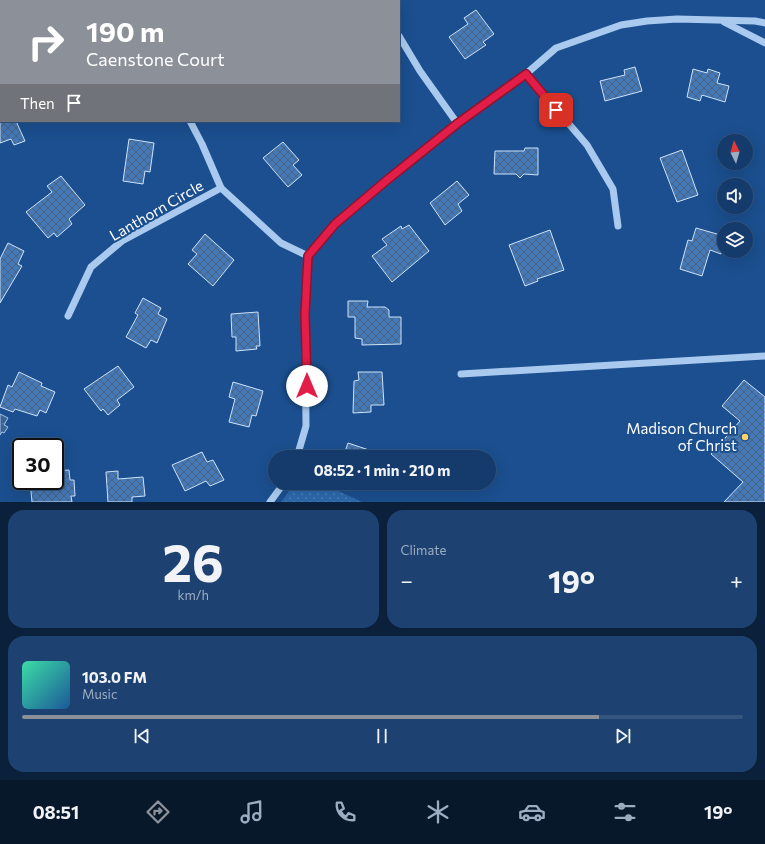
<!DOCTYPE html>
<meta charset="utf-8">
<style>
:root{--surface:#143b6b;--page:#1d4271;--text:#f1f3f6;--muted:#9dadc1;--line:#33557e;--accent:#8c9099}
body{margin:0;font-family:Commissioner,sans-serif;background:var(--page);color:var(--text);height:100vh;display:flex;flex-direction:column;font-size:15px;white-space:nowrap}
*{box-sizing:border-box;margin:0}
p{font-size:13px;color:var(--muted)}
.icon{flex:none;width:22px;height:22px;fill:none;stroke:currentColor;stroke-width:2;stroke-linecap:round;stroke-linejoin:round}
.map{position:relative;height:502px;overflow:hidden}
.panel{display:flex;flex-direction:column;gap:8px;padding:8px;background:#0b203b;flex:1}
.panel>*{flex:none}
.hud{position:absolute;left:0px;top:0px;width:400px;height:122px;box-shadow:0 4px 16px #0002,0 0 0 1px var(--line);background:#8c9099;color:#fff;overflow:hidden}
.needle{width:26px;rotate:355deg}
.controls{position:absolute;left:717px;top:134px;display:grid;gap:8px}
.controls a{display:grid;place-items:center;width:36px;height:36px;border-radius:50%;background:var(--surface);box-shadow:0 4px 16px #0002,0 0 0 1px var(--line);font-size:20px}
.speed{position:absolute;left:12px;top:438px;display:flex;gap:8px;font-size:20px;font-weight:700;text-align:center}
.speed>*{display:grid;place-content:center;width:52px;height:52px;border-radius:50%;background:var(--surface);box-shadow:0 4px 16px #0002,0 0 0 1px var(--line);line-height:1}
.speed .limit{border:2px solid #111;border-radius:6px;background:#fff;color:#111}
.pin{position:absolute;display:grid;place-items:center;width:34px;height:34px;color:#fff;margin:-17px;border-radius:8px;box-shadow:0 2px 6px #0006}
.me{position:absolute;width:44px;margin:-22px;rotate:0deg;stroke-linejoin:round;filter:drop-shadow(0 0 3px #0008)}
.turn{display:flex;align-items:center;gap:14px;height:84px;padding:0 20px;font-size:18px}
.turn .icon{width:52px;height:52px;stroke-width:2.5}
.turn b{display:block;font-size:28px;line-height:34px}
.then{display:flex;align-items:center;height:38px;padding:0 20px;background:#0003;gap:8px;font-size:15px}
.big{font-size:30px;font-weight:700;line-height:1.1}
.panel .card{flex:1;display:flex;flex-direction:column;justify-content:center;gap:6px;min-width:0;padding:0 14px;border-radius:16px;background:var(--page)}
.panel .dial{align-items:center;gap:0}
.dial b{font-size:52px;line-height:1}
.song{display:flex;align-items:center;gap:12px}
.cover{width:48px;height:48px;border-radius:6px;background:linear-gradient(135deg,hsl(160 70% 55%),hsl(210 70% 35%))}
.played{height:4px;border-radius:2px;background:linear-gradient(90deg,var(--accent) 80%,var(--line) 80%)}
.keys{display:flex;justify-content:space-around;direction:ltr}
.heat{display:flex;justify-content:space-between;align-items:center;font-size:22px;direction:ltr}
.panel .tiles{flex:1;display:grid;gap:8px;grid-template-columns:1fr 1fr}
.card:last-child{grid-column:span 2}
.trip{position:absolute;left:268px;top:450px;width:228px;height:40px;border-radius:20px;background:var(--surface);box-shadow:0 4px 16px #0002,0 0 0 1px var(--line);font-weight:700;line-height:40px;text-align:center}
.menu{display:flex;height:64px;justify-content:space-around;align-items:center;background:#08182b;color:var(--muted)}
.menu .icon{width:28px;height:28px}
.menu .current{color:var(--accent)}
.menu b{font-size:18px;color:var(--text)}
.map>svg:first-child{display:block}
.grass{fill:url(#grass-dots)}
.water{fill:url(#water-waves);stroke:#9cc4f0}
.building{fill:url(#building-cross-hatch);stroke:#cfe3fa}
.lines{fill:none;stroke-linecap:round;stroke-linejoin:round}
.minor{stroke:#a9c9ee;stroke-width:7}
.route-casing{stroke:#92132f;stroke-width:10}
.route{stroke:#e11d48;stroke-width:7}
.poi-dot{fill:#ffd166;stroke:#1b4f8f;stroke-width:1.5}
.labels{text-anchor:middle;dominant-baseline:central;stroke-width:4;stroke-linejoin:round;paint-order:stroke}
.street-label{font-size:15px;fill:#fff;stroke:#1b4f8f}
.poi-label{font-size:15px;fill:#fff;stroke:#1b4f8f;text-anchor:end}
</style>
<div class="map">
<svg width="765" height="502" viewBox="0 0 765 502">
<defs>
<pattern id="grass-dots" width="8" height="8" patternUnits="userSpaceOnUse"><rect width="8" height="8" fill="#2e69ad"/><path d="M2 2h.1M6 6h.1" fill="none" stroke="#4d80b9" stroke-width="1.8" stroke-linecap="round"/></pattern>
<pattern id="water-waves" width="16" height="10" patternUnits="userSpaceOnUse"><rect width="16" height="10" fill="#3c6290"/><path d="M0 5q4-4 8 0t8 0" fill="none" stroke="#597aa1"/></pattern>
<pattern id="building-cross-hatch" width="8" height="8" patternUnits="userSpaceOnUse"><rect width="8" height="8" fill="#4478b7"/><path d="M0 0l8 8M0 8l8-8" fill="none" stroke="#486282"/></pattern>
</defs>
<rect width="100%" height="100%" fill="#1b4f8f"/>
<polygon class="grass" points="295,483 321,483 362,502 281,502"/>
<polygon class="water" points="0,414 8,418 4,425 8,427 4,433 2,432 0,435"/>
<g class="building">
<polygon points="476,10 494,34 483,42 486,45 465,59 449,37 468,24 464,18"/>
<polygon points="635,67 642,91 605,101 600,81 625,75 624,70"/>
<polygon points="693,69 707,73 708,69 720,73 717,83 729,86 725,102 702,95 700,101 687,97"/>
<polygon points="0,121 16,121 25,141 14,145 11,139 0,143"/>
<polygon points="129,139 154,143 150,172 145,171 143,184 123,181"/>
<polygon points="283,142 299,160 293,165 302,175 288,187 263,158"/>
<polygon points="525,148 538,148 538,175 524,174 520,178 516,174 494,174 495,151 524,151"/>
<polygon points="682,150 698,195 677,202 660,158"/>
<polygon points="61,176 85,205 69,219 72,224 57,237 54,233 48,238 26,212 52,192 47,186"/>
<polygon points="457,181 469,195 458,204 462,211 445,225 430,203"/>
<polygon points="409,225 429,251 392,282 372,256 387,245 382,239 401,226 402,229"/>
<polygon points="696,228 724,236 721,254 710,250 702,276 680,269 688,240 692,241"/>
<polygon points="550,230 564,270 537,279 538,281 525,286 509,245"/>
<polygon points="205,234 234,260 213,286 188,264 197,254 192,250"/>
<polygon points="8,243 24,251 18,264 22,266 0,303 0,259"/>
<polygon points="143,298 161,308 158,314 167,319 157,343 151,340 146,348 126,337 138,315 135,313"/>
<polygon points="348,301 368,301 367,307 385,307 389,310 389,317 401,317 401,344 362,345 362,339 355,338 355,317 348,317"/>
<polygon points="258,312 260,346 256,346 257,349 236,351 236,337 232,337 231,314"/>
<polygon points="118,366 134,387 117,400 120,405 108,415 103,409 101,411 84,389"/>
<polygon points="19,372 42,383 41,386 55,392 46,413 40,410 37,416 15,409 13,412 0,407 8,385 12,387"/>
<polygon points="358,372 382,372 384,405 371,405 371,412 353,413 354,381 359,380"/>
<polygon points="744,380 765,397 765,502 724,502 743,482 711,454 740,421 722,406"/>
<polygon points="233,382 263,391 256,416 252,415 249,427 229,422 235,399 229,397"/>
<polygon points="348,443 384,455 384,457 343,457"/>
<polygon points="202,452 207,462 213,460 224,480 210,486 206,481 185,491 172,465"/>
<polygon points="69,470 70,480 74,480 75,496 71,496 72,502 32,502 30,481 55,481 55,471"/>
<polygon points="118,471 118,479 143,477 145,496 132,497 132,502 108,502 106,472"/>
</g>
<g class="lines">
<g class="minor">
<polyline points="80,0 80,1"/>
<polyline points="384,0 384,1"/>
<polyline points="724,22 765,43"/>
<polyline points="399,36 420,71 457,123"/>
<polyline points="0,65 1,64"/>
<polyline points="526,74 587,145 613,189 618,226"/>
<polyline points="190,121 202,144 221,188 281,243 308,256"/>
<polyline points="68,316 91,267 122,241 221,188"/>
<polyline points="461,374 765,356"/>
<polyline points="297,457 306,426 305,314 308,256 335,224 457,123 526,74 556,48 621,25 647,21 677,19 755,21 765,23"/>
<polyline points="270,502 284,483"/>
</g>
</g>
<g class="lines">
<g class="route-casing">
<polyline id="route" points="307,386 305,314 308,256 335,224 387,180 458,123 526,74 556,110"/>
</g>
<use href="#route" class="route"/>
</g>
<circle class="poi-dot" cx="745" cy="437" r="4"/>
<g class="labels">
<g class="street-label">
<text transform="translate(156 210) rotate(-30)">Lanthorn Circle</text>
</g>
<g class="poi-label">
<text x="737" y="428">Madison Church<tspan x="737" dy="17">of Christ</tspan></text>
</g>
</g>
</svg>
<div class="controls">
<a><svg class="needle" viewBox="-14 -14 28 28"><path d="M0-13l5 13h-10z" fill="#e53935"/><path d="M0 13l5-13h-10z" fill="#9dadc1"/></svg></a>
<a><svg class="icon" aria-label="sound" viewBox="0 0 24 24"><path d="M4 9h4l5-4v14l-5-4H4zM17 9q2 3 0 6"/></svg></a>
<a><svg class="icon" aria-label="layers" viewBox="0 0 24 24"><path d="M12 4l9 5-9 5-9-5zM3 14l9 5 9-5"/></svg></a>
</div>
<div class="speed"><div class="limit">30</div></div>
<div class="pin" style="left:556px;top:110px;background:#d93025"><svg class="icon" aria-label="arrive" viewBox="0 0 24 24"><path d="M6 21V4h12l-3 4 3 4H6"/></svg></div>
<svg class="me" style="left:307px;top:386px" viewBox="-20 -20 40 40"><circle r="19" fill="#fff"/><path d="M0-13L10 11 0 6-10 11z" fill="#e11d48"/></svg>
<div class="trip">08:52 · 1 min · 210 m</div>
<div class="hud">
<div class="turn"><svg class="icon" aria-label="right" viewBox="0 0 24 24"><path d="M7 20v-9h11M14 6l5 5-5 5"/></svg><div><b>190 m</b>Caenstone Court</div></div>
<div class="then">Then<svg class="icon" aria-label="arrive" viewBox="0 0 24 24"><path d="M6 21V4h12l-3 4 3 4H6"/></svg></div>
</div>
</div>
<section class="panel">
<div class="tiles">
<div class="card dial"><b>26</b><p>km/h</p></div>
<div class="card"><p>Climate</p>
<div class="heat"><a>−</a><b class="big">19°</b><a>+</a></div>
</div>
<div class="card">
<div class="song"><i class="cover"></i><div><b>103.0 FM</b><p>Music</p></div></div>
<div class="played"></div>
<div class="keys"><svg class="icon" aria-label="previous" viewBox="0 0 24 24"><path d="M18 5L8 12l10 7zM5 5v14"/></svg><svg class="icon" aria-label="pause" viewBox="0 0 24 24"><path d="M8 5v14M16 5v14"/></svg><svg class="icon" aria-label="next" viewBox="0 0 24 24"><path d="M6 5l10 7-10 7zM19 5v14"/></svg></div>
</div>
</div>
</section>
<nav class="menu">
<b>08:51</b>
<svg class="icon current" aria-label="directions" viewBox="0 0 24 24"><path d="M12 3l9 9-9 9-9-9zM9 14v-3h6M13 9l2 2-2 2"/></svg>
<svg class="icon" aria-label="music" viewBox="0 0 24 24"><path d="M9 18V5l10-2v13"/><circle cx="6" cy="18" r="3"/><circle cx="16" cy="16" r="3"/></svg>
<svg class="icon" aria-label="phone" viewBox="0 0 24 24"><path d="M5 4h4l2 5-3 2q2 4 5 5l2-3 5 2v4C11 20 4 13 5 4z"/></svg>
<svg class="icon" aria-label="climate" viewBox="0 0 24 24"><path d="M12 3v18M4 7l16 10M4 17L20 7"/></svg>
<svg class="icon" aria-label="car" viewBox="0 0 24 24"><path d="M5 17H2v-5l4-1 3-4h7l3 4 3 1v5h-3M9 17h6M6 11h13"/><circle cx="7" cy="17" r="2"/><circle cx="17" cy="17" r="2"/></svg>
<svg class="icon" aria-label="filters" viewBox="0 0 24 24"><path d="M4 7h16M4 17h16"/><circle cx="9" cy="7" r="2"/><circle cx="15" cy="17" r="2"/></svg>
<b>19°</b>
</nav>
